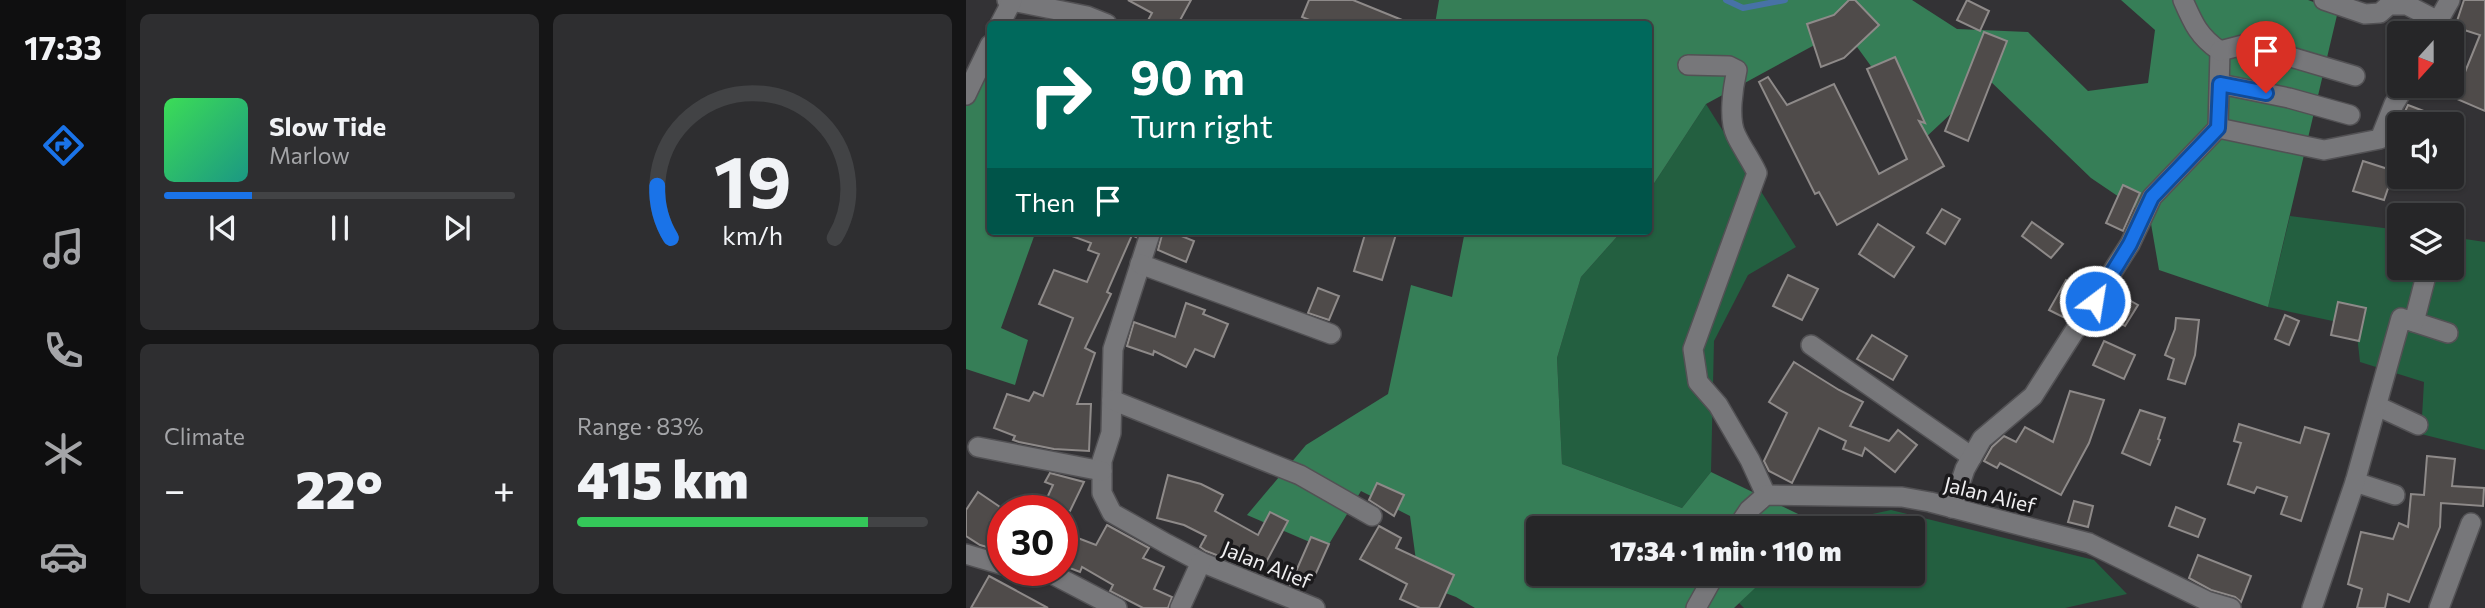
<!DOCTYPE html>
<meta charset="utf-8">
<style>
:root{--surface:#262628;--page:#2e2e30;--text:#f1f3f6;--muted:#a4a5a8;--line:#424345;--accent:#1a73e8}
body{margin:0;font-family:Commissioner,sans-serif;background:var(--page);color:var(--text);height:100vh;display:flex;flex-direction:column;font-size:26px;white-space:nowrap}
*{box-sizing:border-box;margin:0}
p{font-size:23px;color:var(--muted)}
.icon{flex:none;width:38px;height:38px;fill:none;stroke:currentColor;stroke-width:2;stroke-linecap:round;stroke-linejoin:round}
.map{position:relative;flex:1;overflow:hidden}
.drawer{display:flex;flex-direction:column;gap:14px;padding:14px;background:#151516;width:840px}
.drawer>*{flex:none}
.hud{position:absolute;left:21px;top:21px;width:665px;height:214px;border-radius:7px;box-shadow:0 2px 5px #0004,0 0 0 2px var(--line);background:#00695c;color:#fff;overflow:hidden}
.needle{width:46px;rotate:201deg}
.buttons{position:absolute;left:1421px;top:21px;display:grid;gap:14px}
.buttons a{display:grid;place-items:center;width:77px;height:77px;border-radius:7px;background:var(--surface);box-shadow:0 2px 5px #0004,0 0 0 2px var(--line);font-size:35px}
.speed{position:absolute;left:21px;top:495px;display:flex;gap:14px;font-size:35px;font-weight:700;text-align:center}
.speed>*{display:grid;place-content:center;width:91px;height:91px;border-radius:50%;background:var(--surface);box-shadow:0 2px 5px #0004,0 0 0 2px var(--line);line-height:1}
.speed .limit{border:10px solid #d22;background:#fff;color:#111}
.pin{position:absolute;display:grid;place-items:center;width:60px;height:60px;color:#fff;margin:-72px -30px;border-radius:50% 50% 50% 0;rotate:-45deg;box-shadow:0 0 7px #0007}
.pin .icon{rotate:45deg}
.me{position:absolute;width:77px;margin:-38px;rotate:31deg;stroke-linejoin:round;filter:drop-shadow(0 0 5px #0008)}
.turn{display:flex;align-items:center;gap:24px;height:147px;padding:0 28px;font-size:32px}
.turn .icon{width:91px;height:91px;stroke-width:2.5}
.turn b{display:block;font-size:49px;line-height:60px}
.then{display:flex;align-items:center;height:66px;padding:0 28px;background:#0003;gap:14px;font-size:26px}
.big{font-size:52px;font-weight:800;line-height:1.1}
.drawer .tile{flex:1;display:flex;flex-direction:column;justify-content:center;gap:10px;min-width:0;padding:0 24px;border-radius:10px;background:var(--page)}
.drawer .dial{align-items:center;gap:0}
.dial svg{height:182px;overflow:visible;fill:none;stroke:var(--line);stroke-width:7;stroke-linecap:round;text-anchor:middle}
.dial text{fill:var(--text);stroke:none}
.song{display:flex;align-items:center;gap:21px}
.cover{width:84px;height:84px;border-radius:10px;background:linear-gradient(135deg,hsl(130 70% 55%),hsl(170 70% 35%))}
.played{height:7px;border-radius:4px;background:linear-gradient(90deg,var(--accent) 25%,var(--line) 25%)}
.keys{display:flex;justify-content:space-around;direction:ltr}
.heat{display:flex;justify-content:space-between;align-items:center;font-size:38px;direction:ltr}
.charge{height:10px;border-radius:5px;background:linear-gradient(90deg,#34c759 83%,var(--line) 0)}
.drawer .tiles{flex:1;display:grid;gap:14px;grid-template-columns:repeat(2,1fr)}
.trip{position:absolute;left:560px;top:516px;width:399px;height:70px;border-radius:7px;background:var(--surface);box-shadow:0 2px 5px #0004,0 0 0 2px var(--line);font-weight:800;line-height:70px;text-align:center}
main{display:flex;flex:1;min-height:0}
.menu{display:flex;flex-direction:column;width:126px;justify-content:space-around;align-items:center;background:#0f0f10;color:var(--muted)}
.menu .icon{width:49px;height:49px}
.menu .current{color:var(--accent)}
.menu b{font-size:32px;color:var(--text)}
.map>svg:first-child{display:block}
.green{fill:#235f40}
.forest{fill:#367e57}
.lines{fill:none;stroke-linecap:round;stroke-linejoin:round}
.stream{stroke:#4772a6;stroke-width:6}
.building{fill:#4f4b4a;stroke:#8e8a89;stroke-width:2}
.minor-casing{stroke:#525154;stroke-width:22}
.minor{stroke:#77777a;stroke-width:19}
.route-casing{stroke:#114b97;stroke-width:18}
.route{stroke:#1a73e8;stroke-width:12}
.labels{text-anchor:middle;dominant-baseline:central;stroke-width:7;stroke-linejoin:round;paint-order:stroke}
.street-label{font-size:21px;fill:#efeef0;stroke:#1b1a1c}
</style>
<main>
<nav class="menu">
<b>17:33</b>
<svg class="icon current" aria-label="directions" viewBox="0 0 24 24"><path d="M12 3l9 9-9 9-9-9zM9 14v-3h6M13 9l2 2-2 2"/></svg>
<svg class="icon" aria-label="music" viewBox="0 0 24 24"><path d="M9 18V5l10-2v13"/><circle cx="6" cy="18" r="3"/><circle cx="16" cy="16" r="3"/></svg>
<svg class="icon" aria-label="phone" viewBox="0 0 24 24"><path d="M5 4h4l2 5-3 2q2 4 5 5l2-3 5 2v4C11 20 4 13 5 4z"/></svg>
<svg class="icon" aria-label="climate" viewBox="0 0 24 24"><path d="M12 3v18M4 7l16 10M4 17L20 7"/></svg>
<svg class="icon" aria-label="car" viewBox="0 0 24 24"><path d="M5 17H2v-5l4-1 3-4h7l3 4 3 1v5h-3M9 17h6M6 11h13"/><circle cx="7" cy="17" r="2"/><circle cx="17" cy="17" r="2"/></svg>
</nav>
<section class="drawer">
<div class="tiles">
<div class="tile">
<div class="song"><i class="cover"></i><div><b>Slow Tide</b><p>Marlow</p></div></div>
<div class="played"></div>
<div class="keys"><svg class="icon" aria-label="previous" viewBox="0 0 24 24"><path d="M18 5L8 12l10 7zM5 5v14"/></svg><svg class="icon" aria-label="pause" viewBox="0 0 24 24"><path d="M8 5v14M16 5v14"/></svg><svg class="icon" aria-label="next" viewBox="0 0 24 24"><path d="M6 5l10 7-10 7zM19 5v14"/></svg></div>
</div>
<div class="tile dial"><svg viewBox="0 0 100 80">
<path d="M14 69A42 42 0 1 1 86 69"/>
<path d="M14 69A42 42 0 0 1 8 46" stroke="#1a73e8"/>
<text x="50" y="56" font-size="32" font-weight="700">19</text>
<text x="50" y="72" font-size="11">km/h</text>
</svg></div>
<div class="tile"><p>Climate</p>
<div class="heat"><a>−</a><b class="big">22°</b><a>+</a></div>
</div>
<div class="tile"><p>Range · 83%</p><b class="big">415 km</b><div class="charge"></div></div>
</div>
</section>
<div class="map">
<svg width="1519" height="608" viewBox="0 0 1519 608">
<rect width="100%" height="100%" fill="#333235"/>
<g class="green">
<polygon points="740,104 830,247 782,275 748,341 745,472 716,508 596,464 591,358 615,277 656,231 682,231 683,191"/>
<polygon points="1324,216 1433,230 1433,268 1486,268 1486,237 1519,242 1519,450 1455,434 1458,382 1394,362 1390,326 1302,307"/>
<polygon points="925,510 1128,560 1161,594 1099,608 778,608 773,603 804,574 947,574 947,528 852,528 855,525"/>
</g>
<g class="forest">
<polygon points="473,0 946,0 991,29 1062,32 1122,91 1182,83 1189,30 1155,0 1342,0 1372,11 1302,307 1193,270 1184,218 1125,178 1022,79 958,139 878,29 740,104 683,191 682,24 469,24"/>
<polygon points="20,62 24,71 24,231 70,231 35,328 62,340 49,385 0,369 0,99"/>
<polygon points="499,231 656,231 615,277 591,358 596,464 716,508 745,472 855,525 852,528 572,528 572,574 804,574 768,608 509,608 490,597 453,583 444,516 395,491 360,549 281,515 340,445 422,394 445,285 486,297"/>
</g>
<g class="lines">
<polyline class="stream" points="760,0 777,8 819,0"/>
</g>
<g class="building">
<polygon points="162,0 225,0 212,24 180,24 186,13"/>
<polygon points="343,0 387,0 446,24 353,24 336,17"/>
<polygon points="883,0 889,0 913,25 878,58 855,67 841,24 868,15"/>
<polygon points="1001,0 1023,11 1014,31 991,20"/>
<polygon points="1498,0 1519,0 1519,111 1484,96 1495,70 1499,72 1514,35 1489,27"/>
<polygon points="1018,32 1041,41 1002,141 979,131"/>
<polygon points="929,57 959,123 953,121 978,166 871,225 853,192 849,194 793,82 802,77 821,105 868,84 913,174 941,159 901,69"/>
<polygon points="1442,105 1489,123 1489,124 1433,124"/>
<polygon points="1397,161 1428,171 1418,200 1387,191"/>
<polygon points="1157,185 1174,193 1157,231 1140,223"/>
<polygon points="976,209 994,219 979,244 961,233"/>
<polygon points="1066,222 1097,244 1085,258 1056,236"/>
<polygon points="912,224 948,247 928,277 893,254"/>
<polygon points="98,231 172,231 170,237 166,235 141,292 145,294 119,348 129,353 111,404 125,404 123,451 88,449 53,442 47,440 49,436 28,428 41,394 63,401 68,392 77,396 107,318 73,304 88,270 121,282 133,254 122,250 125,243 98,233"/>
<polygon points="197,231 203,231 228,241 220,262 192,250"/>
<polygon points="400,231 431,231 416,280 388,271"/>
<polygon points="822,275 852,289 836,320 807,306"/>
<polygon points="1100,280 1120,291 1101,319 1083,310"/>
<polygon points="352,288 373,296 363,320 342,313"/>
<polygon points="1149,292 1172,305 1159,326 1136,313"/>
<polygon points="1372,302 1400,308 1393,341 1365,335"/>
<polygon points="220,303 239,310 237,314 262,324 248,357 229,349 220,367 188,351 187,355 161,346 168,322 209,337"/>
<polygon points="1319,315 1333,321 1323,345 1309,339"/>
<polygon points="1210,318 1233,320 1229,355 1219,384 1202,379 1208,359 1199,355 1209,329"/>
<polygon points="906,335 941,356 927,380 891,359"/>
<polygon points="1138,341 1169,355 1158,379 1127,365"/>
<polygon points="828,362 873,390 897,402 884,426 923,441 932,430 951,445 929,472 899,448 896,456 877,449 880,441 853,428 826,483 803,471 798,461 821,413 803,402"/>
<polygon points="1104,391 1138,400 1123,443 1095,495 1034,463 1031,468 1018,461 1026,447 1038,436 1050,442 1059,427 1087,442"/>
<polygon points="1174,410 1199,418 1192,439 1194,440 1184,465 1156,453"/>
<polygon points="1273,424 1334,443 1339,427 1363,434 1335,521 1315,514 1321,497 1291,487 1288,493 1262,484 1275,443 1268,441"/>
<polygon points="1461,456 1489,459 1486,486 1518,488 1517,506 1475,503 1474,527 1443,602 1422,594 1419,608 1391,608 1396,589 1382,584 1395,532 1427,539 1433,523 1442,527 1445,494 1458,495"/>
<polygon points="84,473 118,482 104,511 75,511 87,485 79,482"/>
<polygon points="202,475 235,484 257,495 249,511 292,535 304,512 322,521 297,568 258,547 253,556 240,551 234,547 240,536 218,525 191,518"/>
<polygon points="411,483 438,495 428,516 403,500"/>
<polygon points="12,492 34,507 25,520 37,525 28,549 14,545 0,536 0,510"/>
<polygon points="1108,501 1127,506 1122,527 1102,522"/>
<polygon points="1210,507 1239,519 1232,537 1203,526"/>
<polygon points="141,525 183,548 177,558 198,567 188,589 206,597 202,608 177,608 144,591 147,585 116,567 114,572 96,565 96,532 130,545"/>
<polygon points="413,526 435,538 430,548 488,575 473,608 454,608 434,599 441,584 394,559"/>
<polygon points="345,537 363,544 347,580 343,578 338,590 324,585"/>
<polygon points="1232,555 1285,576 1275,602 1269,597 1245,590 1223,578"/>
<polygon points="23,576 49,590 82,608 5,608"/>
</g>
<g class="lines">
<g class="minor-casing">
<g id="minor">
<polyline points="41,0 121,16 141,24"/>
<path d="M1217 0C1227 23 1233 37 1254 51L1252 128"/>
<polyline points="1358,0 1399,14 1414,13 1423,5 1441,5 1472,21"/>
<polyline points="34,24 46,1"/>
<polyline points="1469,32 1472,21 1484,0"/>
<polyline points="1254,51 1281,44 1389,76"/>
<path d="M722 65 763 66 771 70C767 87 762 119 770 135 776 148 785 160 791 173L727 349 732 382 752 405 784 460 800 495"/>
<polyline points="1254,84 1323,98 1384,115"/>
<polyline points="0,95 24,45"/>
<polyline points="185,231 147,349 145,433 136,461 136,493 146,513 201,544 235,562 349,608"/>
<polyline points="174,264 365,334"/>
<polyline points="1448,322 1482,333"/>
<polyline points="845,345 1006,457"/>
<polyline points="146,400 334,475 406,516"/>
<polyline points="1411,406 1452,425"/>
<polyline points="12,447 136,471"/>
<polyline points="1389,482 1429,495"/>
<polyline points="986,508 999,469 1016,439 1067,396 1164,244 1186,197 1252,128 1358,150 1414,139 1428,104 1439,86"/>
<polyline points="771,528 783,510 800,495 936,497 964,502 1123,543 1241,601 1265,608"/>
<polyline points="0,554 37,565"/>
<polyline points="72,570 88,575 151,608"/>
<polyline points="214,608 235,562"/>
<polyline points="730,608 749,574"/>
<polyline points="1346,608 1389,482 1435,318 1448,322 1462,268"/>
<polyline points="1473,608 1505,523"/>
</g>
</g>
<use href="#minor" class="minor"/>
</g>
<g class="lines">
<g class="route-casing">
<polyline id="route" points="1129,301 1164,244 1186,197 1252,128 1254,84 1300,93"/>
</g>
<use href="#route" class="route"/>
</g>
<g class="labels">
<g class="street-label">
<text transform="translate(1024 494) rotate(14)">Jalan Alief</text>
<text transform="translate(301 564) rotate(22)">Jalan Alief</text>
</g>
</g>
</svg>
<div class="buttons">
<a><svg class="needle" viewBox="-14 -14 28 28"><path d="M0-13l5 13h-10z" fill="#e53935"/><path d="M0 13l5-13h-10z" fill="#a4a5a8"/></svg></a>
<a><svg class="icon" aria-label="sound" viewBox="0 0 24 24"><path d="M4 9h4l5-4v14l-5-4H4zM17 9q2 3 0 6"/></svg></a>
<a><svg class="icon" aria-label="layers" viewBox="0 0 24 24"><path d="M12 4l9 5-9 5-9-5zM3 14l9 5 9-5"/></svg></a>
</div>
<div class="speed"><div class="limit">30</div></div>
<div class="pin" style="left:1300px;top:93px;background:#d93025"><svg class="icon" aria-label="arrive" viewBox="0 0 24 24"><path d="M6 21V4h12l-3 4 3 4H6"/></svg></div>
<svg class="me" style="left:1129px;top:301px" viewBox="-20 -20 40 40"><circle r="17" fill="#1a73e8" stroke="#fff" stroke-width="3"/><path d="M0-11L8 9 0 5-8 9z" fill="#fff"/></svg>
<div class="trip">17:34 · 1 min · 110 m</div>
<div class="hud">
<div class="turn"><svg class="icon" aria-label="right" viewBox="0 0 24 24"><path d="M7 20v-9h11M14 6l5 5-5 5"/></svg><div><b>90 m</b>Turn right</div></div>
<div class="then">Then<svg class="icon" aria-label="arrive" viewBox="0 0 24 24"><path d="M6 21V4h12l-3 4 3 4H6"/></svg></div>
</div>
</div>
</main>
